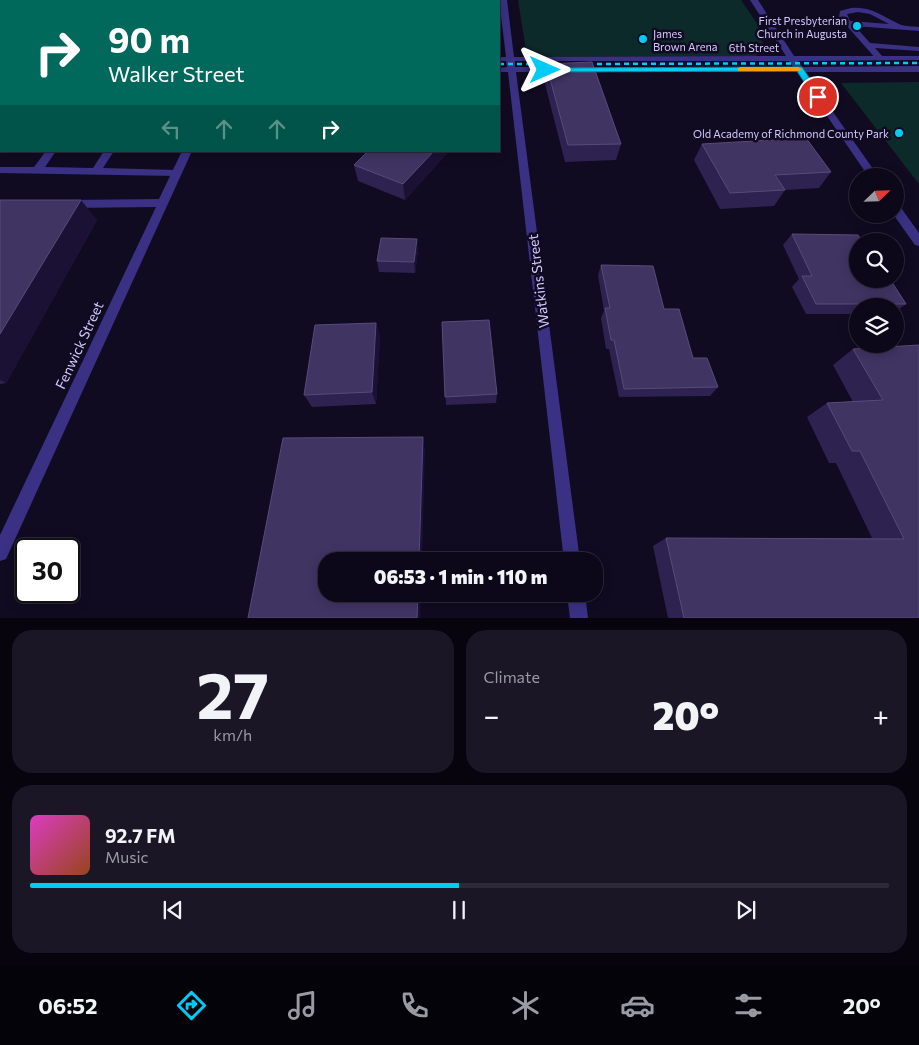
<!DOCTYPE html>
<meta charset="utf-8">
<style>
:root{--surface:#0c0819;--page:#1a1626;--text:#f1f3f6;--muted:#9a9aa2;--line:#2c2938;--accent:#00cbf5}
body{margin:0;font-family:Commissioner,sans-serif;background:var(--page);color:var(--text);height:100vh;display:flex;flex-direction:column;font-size:19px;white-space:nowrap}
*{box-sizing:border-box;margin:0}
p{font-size:16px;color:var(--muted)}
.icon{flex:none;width:28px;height:28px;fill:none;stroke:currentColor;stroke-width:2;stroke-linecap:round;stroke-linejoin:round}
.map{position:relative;height:618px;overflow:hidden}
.side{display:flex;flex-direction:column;gap:12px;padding:12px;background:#07040e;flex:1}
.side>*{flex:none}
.top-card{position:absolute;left:0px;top:0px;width:500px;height:152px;box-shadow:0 2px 12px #0003,0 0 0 1px var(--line);background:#00695c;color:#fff;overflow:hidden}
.needle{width:32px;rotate:67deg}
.buttons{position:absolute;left:849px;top:168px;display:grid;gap:10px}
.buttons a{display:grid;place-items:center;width:55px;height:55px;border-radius:50%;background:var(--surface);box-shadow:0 2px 12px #0003,0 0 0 1px var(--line);font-size:25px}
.speed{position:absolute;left:15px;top:538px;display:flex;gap:10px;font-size:25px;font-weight:700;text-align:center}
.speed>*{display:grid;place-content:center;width:65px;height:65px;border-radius:50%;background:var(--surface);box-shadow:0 2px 12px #0003,0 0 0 1px var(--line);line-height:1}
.speed .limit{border:2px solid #111;border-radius:8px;background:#fff;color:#111}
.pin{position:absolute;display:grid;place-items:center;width:42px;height:42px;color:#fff;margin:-21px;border:2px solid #fff;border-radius:50%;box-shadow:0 1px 5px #0007}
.me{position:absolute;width:55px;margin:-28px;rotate:90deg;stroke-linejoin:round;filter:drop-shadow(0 0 4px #0008)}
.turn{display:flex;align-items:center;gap:18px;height:105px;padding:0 25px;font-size:22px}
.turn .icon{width:65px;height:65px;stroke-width:2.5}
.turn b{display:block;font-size:35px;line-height:42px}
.lanes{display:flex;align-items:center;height:48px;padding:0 25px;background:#0003;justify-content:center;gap:25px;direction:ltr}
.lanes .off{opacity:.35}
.big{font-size:38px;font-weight:800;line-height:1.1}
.side .widget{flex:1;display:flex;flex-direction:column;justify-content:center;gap:8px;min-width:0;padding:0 18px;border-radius:20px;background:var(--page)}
.side .dial{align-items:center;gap:0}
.dial b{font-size:65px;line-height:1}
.song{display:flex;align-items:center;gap:15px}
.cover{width:60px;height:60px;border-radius:8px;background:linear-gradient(135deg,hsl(310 70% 55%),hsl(20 70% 35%))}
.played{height:5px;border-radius:2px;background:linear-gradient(90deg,var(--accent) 50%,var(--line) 50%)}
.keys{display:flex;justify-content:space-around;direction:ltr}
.heat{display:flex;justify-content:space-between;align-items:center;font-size:28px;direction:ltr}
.side .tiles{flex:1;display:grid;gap:12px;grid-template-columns:1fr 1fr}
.widget:last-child{grid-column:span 2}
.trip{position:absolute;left:318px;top:552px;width:285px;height:50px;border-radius:20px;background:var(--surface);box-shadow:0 2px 12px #0003,0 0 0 1px var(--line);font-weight:800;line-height:50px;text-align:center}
.tab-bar{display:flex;height:80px;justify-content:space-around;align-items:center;background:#05030a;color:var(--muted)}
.tab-bar .icon{width:35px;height:35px}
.tab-bar .on{color:var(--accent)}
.tab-bar b{font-size:22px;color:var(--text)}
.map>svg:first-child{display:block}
.green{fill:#0d2a2b}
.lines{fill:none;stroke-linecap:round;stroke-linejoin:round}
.lane{fill:#3a3184;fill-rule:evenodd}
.street{fill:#3a3184;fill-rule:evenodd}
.rail{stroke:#00cbf5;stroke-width:2.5;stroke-dasharray:5 4;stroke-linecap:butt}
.wall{fill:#2e2250}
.shaded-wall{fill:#1b1135}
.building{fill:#403463;stroke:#574b7b}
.route{fill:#00cbf5;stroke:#00849f}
.slow{fill:#f59e0b}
.poi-dot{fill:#00cbf5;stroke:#100b21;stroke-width:2}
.labels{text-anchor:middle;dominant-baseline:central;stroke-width:5;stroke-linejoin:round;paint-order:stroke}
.far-poi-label{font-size:11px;fill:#d4caff;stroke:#100b21;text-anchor:end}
.far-street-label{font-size:11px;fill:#d4caff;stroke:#100b21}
.street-label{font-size:14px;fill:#d4caff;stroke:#100b21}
</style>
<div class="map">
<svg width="919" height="618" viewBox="0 0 919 618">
<rect width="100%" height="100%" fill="#100b21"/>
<g class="green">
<polygon points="518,0 741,0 760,28 764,52 755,56 746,56 533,57 527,53 526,50"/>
<polygon points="919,82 919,184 841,83"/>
</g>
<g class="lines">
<g class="lane">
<path d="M851 8C871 6 882 16 899 24 905 27 913 26 919 27V31L855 26 870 43 919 47V51L875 48 884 58 877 60 839 17 840 11ZM858 12 870 14 889 24 850 21 847 14Z"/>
<polygon points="46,151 56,151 45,167 93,168 104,151 114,151 103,168 176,170 181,173 176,176 0,173 0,167 34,167"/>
</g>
<g class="street">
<polygon points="247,0 255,0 255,1 248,1"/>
<path d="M499 0H507L514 57 786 56 750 0H758L794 56H919V60L798 61 802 67 919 66V72H805L878 176H868L797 72H516L580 561H564L508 72H499V68L507 67 506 61H499V57H506ZM515 61H789L793 67H515Z"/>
<rect x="0" y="59" width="1" height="4"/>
<polygon points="182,151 192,151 6,559 0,561 0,535 156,207 68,208 63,204 68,200 159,199"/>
<polygon points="895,204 899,205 919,233 919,246 915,245 893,214 895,214"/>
<polygon points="567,594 585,594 588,618 570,618"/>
</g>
<g class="rail">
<polyline points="199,1 202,0"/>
<polyline points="499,64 559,64"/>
<polyline points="579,64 919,63"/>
</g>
</g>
<g class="wall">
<polygon points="0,0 164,0 163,1 1,1 1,32 0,32"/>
<polygon points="546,64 621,144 616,160 565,162 544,80"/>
<polygon points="702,144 831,172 819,188 785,190 774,206 720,209 694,160"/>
<polygon points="368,151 449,151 405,200 358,181 354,165"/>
<polygon points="0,200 97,220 6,383 0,384"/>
<polygon points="792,234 858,279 906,304 895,312 895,306 858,306 858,314 806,314 792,287 799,279 783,245"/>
<polygon points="418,250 415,273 379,272 377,261"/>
<polygon points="601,265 664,309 693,358 718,387 710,396 619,397 609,349 606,349 601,318 604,311 598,275"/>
<polygon points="442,322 497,394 496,403 446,405"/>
<polygon points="376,323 380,337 376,404 312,407 304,395"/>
<polygon points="919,345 919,618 668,618 653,546 666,538 872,538 836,463 829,463 807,417 827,403 853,402 833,365 853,349"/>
</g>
<g class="shaded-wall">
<polygon points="25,0 41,0 41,1 24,1"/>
<polygon points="147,0 164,0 163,1 147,1"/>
<polygon points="1,74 1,115 0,117 0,75"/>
<polygon points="434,151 449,151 405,200 403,184"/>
<polygon points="81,200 97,220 6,383 0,380 0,334"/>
<polygon points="417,239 418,250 415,273 414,262"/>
<polygon points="376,323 380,337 376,404 372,392"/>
<polygon points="423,437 425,450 422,561 419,561"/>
<polygon points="418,594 421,594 420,618 417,618"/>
</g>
<g class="building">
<polygon points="0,0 25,0 24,1 1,1 1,15 0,15"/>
<polygon points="273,0 352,0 351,1 273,1"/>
<polygon points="592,62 621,144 568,145 546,64"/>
<polygon points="0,65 1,65 1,74 0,75"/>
<polygon points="806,138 831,172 775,175 785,190 730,193 702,144"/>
<polygon points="368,151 434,151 403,184 354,165"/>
<polygon points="0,200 81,200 0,334"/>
<polygon points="792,234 858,235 862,241 858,241 858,279 890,279 906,304 816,304 802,276 812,276"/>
<polygon points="381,238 417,239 414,262 377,261"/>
<polygon points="601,265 653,266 664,309 679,309 693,358 707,358 718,387 624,389 614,340 611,340 605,308 610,308"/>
<polygon points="489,320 497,394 445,397 442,322"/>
<polygon points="376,323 372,392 304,395 315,325"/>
<polygon points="919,345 919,618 684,618 666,538 904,539 860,451 852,451 827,403 883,400 853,349"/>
<polygon points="423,437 419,561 326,561 326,594 418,594 417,618 248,618 283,438"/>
</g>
<polygon class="route" points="799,67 802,67 822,97 821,99 815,99 797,71 545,72 541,70 545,68"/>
<polygon class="slow" points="740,67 798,67 802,69 798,71 738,71 738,68"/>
<g class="poi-dot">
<circle cx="857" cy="26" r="5"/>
<circle cx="643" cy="39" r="5"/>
<circle cx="899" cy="133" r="5"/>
</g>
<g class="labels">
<g class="far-poi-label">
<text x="847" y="20">First Presbyterian<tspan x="847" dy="13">Church in Augusta</tspan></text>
<text x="653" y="33" text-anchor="start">James<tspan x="653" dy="13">Brown Arena</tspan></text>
<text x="889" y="133">Old Academy of Richmond County Park</text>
</g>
<g class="far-street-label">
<text x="754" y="47">6th Street</text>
</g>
<g class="street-label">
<text transform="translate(538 281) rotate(-97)">Watkins Street</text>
<text transform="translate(79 345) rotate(-65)">Fenwick Street</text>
</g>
</g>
</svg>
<div class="buttons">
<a><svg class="needle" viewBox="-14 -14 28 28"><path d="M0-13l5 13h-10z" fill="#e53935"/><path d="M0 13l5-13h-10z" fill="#9a9aa2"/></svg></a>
<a><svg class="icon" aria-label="search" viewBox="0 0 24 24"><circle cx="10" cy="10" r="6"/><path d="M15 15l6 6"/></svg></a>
<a><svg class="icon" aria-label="layers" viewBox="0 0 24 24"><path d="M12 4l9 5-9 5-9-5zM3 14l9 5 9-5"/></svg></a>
</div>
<div class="speed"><div class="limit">30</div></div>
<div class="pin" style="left:818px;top:97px;background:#d93025"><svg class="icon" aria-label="arrive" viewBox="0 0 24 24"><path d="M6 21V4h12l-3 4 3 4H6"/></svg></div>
<svg class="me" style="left:545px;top:70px" viewBox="-20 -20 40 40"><path d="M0-17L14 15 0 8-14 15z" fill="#00cbf5" stroke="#fff" stroke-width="4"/></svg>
<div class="trip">06:53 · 1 min · 110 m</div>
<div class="top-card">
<div class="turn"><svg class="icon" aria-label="right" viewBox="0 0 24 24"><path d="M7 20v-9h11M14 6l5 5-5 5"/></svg><div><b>90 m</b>Walker Street</div></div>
<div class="lanes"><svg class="icon off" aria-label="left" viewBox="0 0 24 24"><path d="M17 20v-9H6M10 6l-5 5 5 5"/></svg><svg class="icon off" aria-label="ahead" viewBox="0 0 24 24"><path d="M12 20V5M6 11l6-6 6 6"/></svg><svg class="icon off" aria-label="ahead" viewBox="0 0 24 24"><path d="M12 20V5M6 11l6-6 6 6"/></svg><svg class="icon" aria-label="right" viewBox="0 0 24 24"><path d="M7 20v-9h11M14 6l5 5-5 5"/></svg></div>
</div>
</div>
<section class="side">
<div class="tiles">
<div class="widget dial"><b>27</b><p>km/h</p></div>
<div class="widget"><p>Climate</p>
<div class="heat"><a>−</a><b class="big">20°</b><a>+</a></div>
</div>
<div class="widget">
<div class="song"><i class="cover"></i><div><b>92.7 FM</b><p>Music</p></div></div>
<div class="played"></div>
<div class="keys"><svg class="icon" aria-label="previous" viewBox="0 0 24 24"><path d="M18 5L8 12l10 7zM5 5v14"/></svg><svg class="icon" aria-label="pause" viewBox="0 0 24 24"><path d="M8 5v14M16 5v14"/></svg><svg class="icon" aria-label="next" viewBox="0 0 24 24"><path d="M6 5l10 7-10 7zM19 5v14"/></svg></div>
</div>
</div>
</section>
<nav class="tab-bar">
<b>06:52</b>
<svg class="icon on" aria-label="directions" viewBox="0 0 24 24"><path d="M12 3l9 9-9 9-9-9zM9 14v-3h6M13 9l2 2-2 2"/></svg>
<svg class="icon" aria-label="music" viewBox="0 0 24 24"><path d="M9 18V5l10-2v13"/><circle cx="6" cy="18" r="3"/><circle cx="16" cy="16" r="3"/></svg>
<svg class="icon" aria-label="phone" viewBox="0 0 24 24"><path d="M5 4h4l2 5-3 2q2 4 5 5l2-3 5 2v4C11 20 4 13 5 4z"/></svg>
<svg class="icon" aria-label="climate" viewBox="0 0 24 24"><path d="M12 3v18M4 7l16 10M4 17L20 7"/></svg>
<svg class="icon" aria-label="car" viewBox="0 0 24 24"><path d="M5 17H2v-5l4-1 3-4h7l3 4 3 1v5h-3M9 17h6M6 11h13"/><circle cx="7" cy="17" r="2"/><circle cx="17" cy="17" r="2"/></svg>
<svg class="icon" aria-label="filters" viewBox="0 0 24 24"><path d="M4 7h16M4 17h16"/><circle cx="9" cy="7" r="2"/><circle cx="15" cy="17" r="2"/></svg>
<b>20°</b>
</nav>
